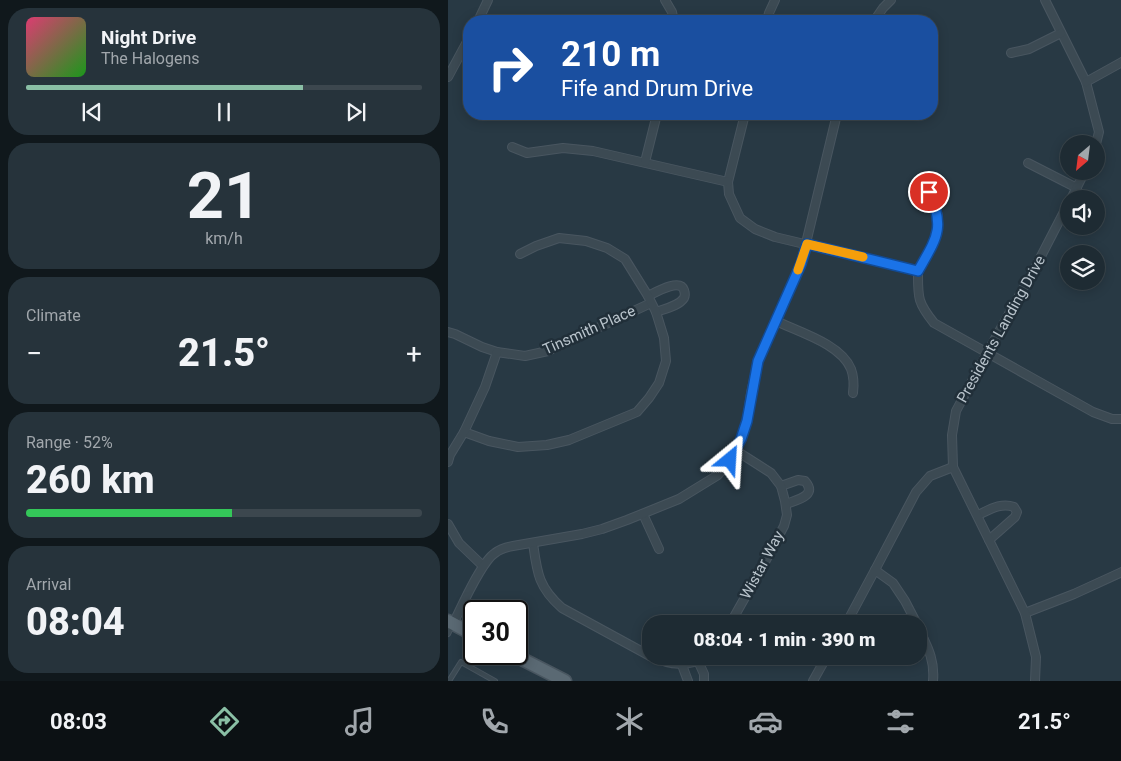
<!DOCTYPE html>
<meta charset="utf-8">
<style>
:root{--surface:#1e2b33;--page:#26333b;--text:#f1f3f6;--muted:#a1a7ac;--line:#3c474e;--accent:#8abfa5}
body{margin:0;font-family:Roboto,sans-serif;background:var(--page);color:var(--text);height:100vh;display:flex;flex-direction:column;font-size:19px;white-space:nowrap}
*{box-sizing:border-box;margin:0}
p{font-size:16px;color:var(--muted)}
.icon{flex:none;width:28px;height:28px;fill:none;stroke:currentColor;stroke-width:2;stroke-linecap:round;stroke-linejoin:round}
.map{position:relative;flex:1;overflow:hidden}
.side{display:flex;flex-direction:column;gap:8px;padding:8px;background:#10181c;width:448px}
.side>*{flex:none}
.top-card{position:absolute;left:15px;top:15px;width:475px;height:105px;border-radius:20px;box-shadow:0 2px 12px #0003,0 0 0 1px var(--line);background:#1a4fa0;color:#fff;overflow:hidden}
.needle{width:32px;rotate:208deg}
.tools{position:absolute;left:612px;top:135px;display:grid;gap:10px}
.tools a{display:grid;place-items:center;width:45px;height:45px;border-radius:50%;background:var(--surface);box-shadow:0 2px 12px #0003,0 0 0 1px var(--line);font-size:25px}
.speed{position:absolute;left:15px;top:600px;display:flex;gap:10px;font-size:25px;font-weight:700;text-align:center}
.speed>*{display:grid;place-content:center;width:65px;height:65px;border-radius:50%;background:var(--surface);box-shadow:0 2px 12px #0003,0 0 0 1px var(--line);line-height:1}
.speed .limit{border:2px solid #111;border-radius:8px;background:#fff;color:#111}
.pin{position:absolute;display:grid;place-items:center;width:42px;height:42px;color:#fff;margin:-21px;border:2px solid #fff;border-radius:50%;box-shadow:0 1px 5px #0007}
.me{position:absolute;width:55px;margin:-28px;rotate:27deg;stroke-linejoin:round;filter:drop-shadow(0 0 4px #0008)}
.turn{display:flex;align-items:center;gap:18px;height:105px;padding:0 15px;font-size:22px}
.turn .icon{width:65px;height:65px;stroke-width:2.5}
.turn b{display:block;font-size:35px;line-height:42px}
.big{font-size:38px;font-weight:800;line-height:1.1}
.side .widget{flex:1;display:flex;flex-direction:column;justify-content:center;gap:8px;min-width:0;padding:0 18px;border-radius:20px;background:var(--page)}
.side .dial{align-items:center;gap:0}
.dial b{font-size:65px;line-height:1}
.song{display:flex;align-items:center;gap:15px}
.cover{width:60px;height:60px;border-radius:8px;background:linear-gradient(135deg,hsl(340 70% 55%),hsl(120 70% 35%))}
.played{height:5px;border-radius:2px;background:linear-gradient(90deg,var(--accent) 70%,var(--line) 70%)}
.keys{display:flex;justify-content:space-around;direction:ltr}
.heat{display:flex;justify-content:space-between;align-items:center;font-size:28px;direction:ltr}
.charge{height:8px;border-radius:4px;background:linear-gradient(90deg,#34c759 52%,var(--line) 0)}
.trip{position:absolute;left:194px;top:615px;width:285px;height:50px;border-radius:20px;background:var(--surface);box-shadow:0 2px 12px #0003,0 0 0 1px var(--line);font-weight:800;line-height:50px;text-align:center}
.menu{display:flex;height:80px;justify-content:space-around;align-items:center;background:#0c1114;color:var(--muted)}
.menu .icon{width:35px;height:35px}
.menu .active{color:var(--accent)}
.menu b{font-size:22px;color:var(--text)}
main{display:flex;flex:1;min-height:0}
.map>svg:first-child{display:block}
.lines{fill:none;stroke-linecap:round;stroke-linejoin:round}
.lane-casing{stroke:#495660;stroke-width:6}
.street-casing{stroke:#495660;stroke-width:10}
.primary-casing{stroke:#495660;stroke-width:15}
.lane{stroke:#3c4a53;stroke-width:4}
.street{stroke:#3c4a53;stroke-width:8}
.primary{stroke:#5a6973;stroke-width:12}
.route-casing{stroke:#114b97;stroke-width:12}
.route{stroke:#1a73e8;stroke-width:9}
.slow{stroke:#f59e0b;stroke-width:9}
.labels{text-anchor:middle;dominant-baseline:central;stroke-width:5;stroke-linejoin:round;paint-order:stroke}
.street-label{font-size:15px;fill:#bac5cd;stroke:#212f39}
</style>
<main>
<section class="side">
<div class="widget">
<div class="song"><i class="cover"></i><div><b>Night Drive</b><p>The Halogens</p></div></div>
<div class="played"></div>
<div class="keys"><svg class="icon" aria-label="previous" viewBox="0 0 24 24"><path d="M18 5L8 12l10 7zM5 5v14"/></svg><svg class="icon" aria-label="pause" viewBox="0 0 24 24"><path d="M8 5v14M16 5v14"/></svg><svg class="icon" aria-label="next" viewBox="0 0 24 24"><path d="M6 5l10 7-10 7zM19 5v14"/></svg></div>
</div>
<div class="widget dial"><b>21</b><p>km/h</p></div>
<div class="widget"><p>Climate</p>
<div class="heat"><a>−</a><b class="big">21.5°</b><a>+</a></div>
</div>
<div class="widget"><p>Range · 52%</p><b class="big">260 km</b><div class="charge"></div></div>
<div class="widget"><p>Arrival</p><b class="big">08:04</b></div>
</section>
<div class="map">
<svg width="674" height="681" viewBox="0 0 674 681">
<rect width="100%" height="100%" fill="#283944"/>
<g class="lines">
<g class="lane-casing">
<g id="lane">
<polyline points="0,634 4,626"/>
<polyline points="1,681 13,662 47,681"/>
</g>
</g>
<g class="street-casing">
<g id="street">
<polyline points="217,0 224,12 226,21"/>
<polyline points="597,0 638,82 651,132 648,144"/>
<polyline points="30,21 40,0"/>
<polyline points="319,21 321,13 327,0"/>
<polyline points="426,21 435,8 443,0"/>
<polyline points="563,53 581,49 613,33"/>
<polyline points="0,77 21,38"/>
<polyline points="638,82 674,62"/>
<path d="M297 114 280 182 281 194 292 218 307 229 327 237 470 271C470 297 469 302 486 323L645 412 664 419H674"/>
<polyline points="64,147 79,153 115,148 145,151 280,182"/>
<polyline points="197,162 209,114"/>
<polyline points="580,163 629,188"/>
<polyline points="623,199 637,171"/>
<path d="M470 271C482 250 495 233 488 207 485 197 479 187 475 178"/>
<path d="M200 296C208 292 232 278 236 290 237 293 237 296 236 298 231 306 216 309 208 312"/>
<path d="M328 321C351 332 393 344 403 369 406 377 406 385 405 393"/>
<polyline points="0,332 7,334 34,347 49,352 77,356 100,351 203,303"/>
<polyline points="16,432 41,441 70,447 99,445 121,440 189,412 201,398 211,383 218,361 216,338 208,312 200,296 177,259 159,248 138,241 111,238 88,246 72,254"/>
<polyline points="0,462 2,455 16,432 37,387 49,352"/>
<path d="M333 486 350 480 357 481C370 496 348 500 338 504"/>
<polyline points="195,514 211,549"/>
<path d="M530 515C541 510 553 502 566 507L569 512 567 517 541 540"/>
<polyline points="0,524 11,543 35,566"/>
<path d="M85 543C89 572 90 587 114 608L202 656"/>
<polyline points="427,570 445,583 457,601 469,624"/>
<polyline points="577,613 626,594 674,572"/>
<path d="M5 624C13 608 33 562 47 553 52 549 59 547 65 546L134 534 154 529 179 520 231 499 270 475 282 460 293 439 299 421 303 393 310 361 353 264 389 114"/>
<polyline points="282,624 317,562 336,526 339,515 337,501 333,486 323,473 287,450"/>
<polyline points="398,624 427,570 468,492 482,476 505,467"/>
<path d="M470 627C479 646 487 659 485 681"/>
<path d="M204 656C221 665 241 668 257 656"/>
<polyline points="250,661 256,674 256,681"/>
<polyline points="234,665 240,681"/>
<polyline points="365,681 379,656"/>
<polyline points="587,681 588,657 577,613 505,467 504,435 508,411 539,353 589,264 621,202"/>
</g>
</g>
<g class="primary-casing">
<g id="primary">
<polyline points="0,621 26,635"/>
<polyline points="64,654 117,681"/>
</g>
</g>
<use href="#lane" class="lane"/>
<use href="#street" class="street"/>
<use href="#primary" class="primary"/>
</g>
<g class="lines">
<g class="route-casing">
<path id="route" d="M282 460 293 439 299 421 310 361 353 264 359 244 470 271C488 239 498 228 481 192"/>
</g>
<use href="#route" class="route"/>
<polyline class="slow" points="350,270 359,244 415,257"/>
</g>
<g class="labels">
<g class="street-label">
<text transform="translate(553 329) rotate(-61)">Presidents Landing Drive</text>
<text transform="translate(141 330) rotate(-24)">Tinsmith Place</text>
<text transform="translate(314 565) rotate(-62)">Wistar Way</text>
</g>
</g>
</svg>
<div class="tools">
<a><svg class="needle" viewBox="-14 -14 28 28"><path d="M0-13l5 13h-10z" fill="#e53935"/><path d="M0 13l5-13h-10z" fill="#a1a7ac"/></svg></a>
<a><svg class="icon" aria-label="sound" viewBox="0 0 24 24"><path d="M4 9h4l5-4v14l-5-4H4zM17 9q2 3 0 6"/></svg></a>
<a><svg class="icon" aria-label="layers" viewBox="0 0 24 24"><path d="M12 4l9 5-9 5-9-5zM3 14l9 5 9-5"/></svg></a>
</div>
<div class="speed"><div class="limit">30</div></div>
<div class="pin" style="left:481px;top:192px;background:#d93025"><svg class="icon" aria-label="arrive" viewBox="0 0 24 24"><path d="M6 21V4h12l-3 4 3 4H6"/></svg></div>
<svg class="me" style="left:282px;top:460px" viewBox="-20 -20 40 40"><path d="M0-17L14 15 0 8-14 15z" fill="#1a73e8" stroke="#fff" stroke-width="4"/></svg>
<div class="trip">08:04 · 1 min · 390 m</div>
<div class="top-card">
<div class="turn"><svg class="icon" aria-label="right" viewBox="0 0 24 24"><path d="M7 20v-9h11M14 6l5 5-5 5"/></svg><div><b>210 m</b>Fife and Drum Drive</div></div>
</div>
</div>
</main>
<nav class="menu">
<b>08:03</b>
<svg class="icon active" aria-label="directions" viewBox="0 0 24 24"><path d="M12 3l9 9-9 9-9-9zM9 14v-3h6M13 9l2 2-2 2"/></svg>
<svg class="icon" aria-label="music" viewBox="0 0 24 24"><path d="M9 18V5l10-2v13"/><circle cx="6" cy="18" r="3"/><circle cx="16" cy="16" r="3"/></svg>
<svg class="icon" aria-label="phone" viewBox="0 0 24 24"><path d="M5 4h4l2 5-3 2q2 4 5 5l2-3 5 2v4C11 20 4 13 5 4z"/></svg>
<svg class="icon" aria-label="climate" viewBox="0 0 24 24"><path d="M12 3v18M4 7l16 10M4 17L20 7"/></svg>
<svg class="icon" aria-label="car" viewBox="0 0 24 24"><path d="M5 17H2v-5l4-1 3-4h7l3 4 3 1v5h-3M9 17h6M6 11h13"/><circle cx="7" cy="17" r="2"/><circle cx="17" cy="17" r="2"/></svg>
<svg class="icon" aria-label="filters" viewBox="0 0 24 24"><path d="M4 7h16M4 17h16"/><circle cx="9" cy="7" r="2"/><circle cx="15" cy="17" r="2"/></svg>
<b>21.5°</b>
</nav>
